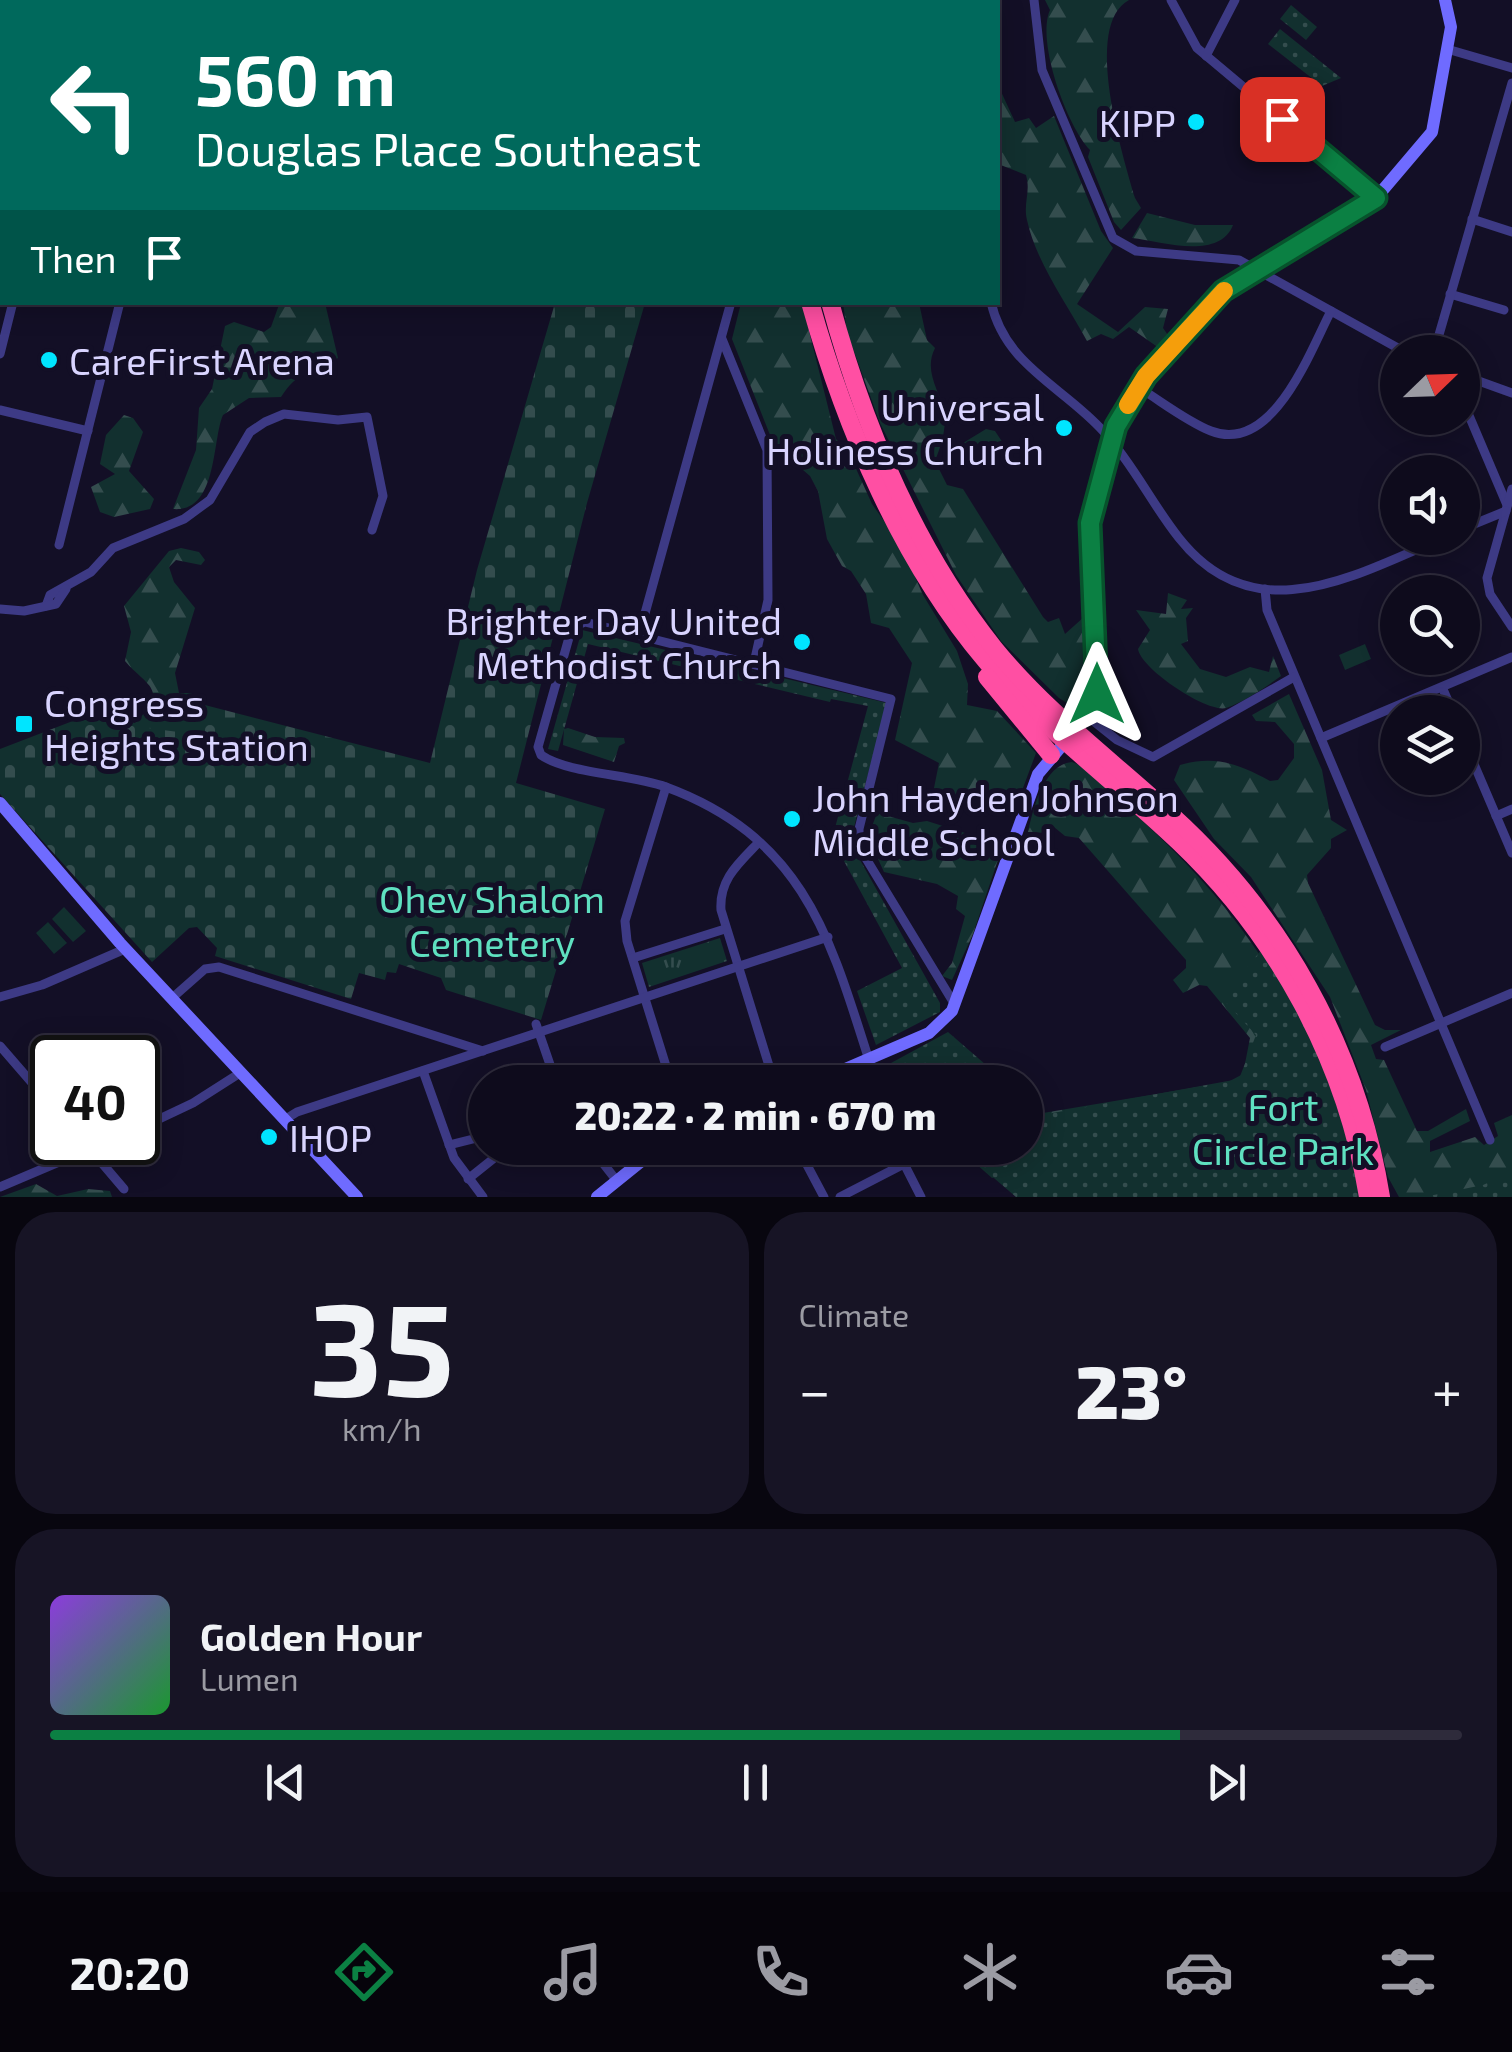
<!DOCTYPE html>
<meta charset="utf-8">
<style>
:root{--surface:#0e0b1c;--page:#171425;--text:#f1f3f6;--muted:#9b9ba3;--line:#2e2b3b;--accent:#0b8043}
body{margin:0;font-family:"Exo 2",sans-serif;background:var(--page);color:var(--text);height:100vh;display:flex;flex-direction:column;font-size:38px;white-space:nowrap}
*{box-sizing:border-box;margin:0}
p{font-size:32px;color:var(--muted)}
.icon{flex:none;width:55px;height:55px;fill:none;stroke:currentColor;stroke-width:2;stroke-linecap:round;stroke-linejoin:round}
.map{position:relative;height:1197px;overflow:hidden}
.sheet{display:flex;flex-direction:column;gap:15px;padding:15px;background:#08060f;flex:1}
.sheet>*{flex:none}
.guide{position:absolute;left:0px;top:0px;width:1000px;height:305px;box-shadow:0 5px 25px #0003,0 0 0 2px var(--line);background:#00695c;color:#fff;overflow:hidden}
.needle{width:65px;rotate:67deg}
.tools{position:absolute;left:1380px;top:335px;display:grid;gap:20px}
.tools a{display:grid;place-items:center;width:100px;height:100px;border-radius:50%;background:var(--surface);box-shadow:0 5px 25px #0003,0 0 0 2px var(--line);font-size:50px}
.speed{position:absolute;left:30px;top:1035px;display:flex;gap:20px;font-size:50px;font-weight:700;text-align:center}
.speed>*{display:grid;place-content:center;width:130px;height:130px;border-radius:50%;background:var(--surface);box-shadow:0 5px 25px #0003,0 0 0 2px var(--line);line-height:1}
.speed .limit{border:5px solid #111;border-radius:15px;background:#fff;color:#111}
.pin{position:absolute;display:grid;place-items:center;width:85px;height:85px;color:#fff;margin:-42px;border-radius:20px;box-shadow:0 5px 15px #0006}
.me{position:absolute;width:110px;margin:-55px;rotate:0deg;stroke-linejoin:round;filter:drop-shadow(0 0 8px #0008)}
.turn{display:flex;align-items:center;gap:35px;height:210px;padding:0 30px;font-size:45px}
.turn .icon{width:130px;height:130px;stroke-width:2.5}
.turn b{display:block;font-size:70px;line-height:85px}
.then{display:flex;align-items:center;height:95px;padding:0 30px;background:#0003;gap:20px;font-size:38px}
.big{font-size:75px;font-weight:800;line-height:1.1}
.sheet .widget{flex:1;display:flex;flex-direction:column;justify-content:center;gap:15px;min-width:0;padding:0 35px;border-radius:40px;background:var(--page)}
.sheet .dial{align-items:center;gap:0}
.dial b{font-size:130px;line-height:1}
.song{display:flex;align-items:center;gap:30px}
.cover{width:120px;height:120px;border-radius:15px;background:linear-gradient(135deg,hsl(270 70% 55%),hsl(130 70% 35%))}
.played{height:10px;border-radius:5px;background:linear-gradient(90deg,var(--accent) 80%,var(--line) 80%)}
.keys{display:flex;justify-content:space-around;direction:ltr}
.heat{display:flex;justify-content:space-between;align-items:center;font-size:55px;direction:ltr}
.sheet .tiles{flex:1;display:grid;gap:15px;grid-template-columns:1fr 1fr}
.widget:last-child{grid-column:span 2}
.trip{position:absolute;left:468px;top:1065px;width:575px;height:100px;border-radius:50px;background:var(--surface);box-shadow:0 5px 25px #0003,0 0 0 2px var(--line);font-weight:800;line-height:100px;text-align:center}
.tabs{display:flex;height:160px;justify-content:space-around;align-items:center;background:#06040b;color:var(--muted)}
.tabs .icon{width:70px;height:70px}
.tabs .active{color:var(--accent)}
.tabs b{font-size:45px;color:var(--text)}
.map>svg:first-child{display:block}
.grass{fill:url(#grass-tufts)}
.forest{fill:url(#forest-firs)}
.cemetery{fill:url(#cemetery-stones)}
.park{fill:url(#park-dots)}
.pitch{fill:#12302f}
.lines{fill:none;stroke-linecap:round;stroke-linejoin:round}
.street{stroke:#3d3a85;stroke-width:9}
.secondary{stroke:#6f6bff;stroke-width:12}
.highway{stroke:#ff4fa3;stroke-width:18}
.route-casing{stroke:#07532c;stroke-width:25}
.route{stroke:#0b8043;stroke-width:18}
.slow{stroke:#f59e0b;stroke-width:18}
.poi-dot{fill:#00e5ff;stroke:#130f26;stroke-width:4}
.labels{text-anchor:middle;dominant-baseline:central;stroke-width:10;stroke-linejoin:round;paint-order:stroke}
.poi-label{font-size:38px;fill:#d9d4ff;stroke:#130f26;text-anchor:start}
.park-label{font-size:38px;fill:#5fe0c0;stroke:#130f26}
</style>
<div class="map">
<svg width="1512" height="1197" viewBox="0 0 1512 1197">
<defs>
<pattern id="grass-tufts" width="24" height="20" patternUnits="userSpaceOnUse" patternTransform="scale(2.5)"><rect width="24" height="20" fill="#12302f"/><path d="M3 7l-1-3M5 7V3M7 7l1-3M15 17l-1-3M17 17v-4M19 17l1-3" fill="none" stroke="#344d4e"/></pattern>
<pattern id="forest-firs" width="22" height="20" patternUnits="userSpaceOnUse" patternTransform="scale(2.5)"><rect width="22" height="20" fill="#12302f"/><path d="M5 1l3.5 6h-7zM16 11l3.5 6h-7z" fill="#344d4e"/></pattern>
<pattern id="cemetery-stones" width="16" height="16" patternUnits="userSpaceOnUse" patternTransform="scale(2.5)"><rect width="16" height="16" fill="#12302f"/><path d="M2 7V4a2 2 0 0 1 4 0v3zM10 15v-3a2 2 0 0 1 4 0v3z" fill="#344d4e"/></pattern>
<pattern id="park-dots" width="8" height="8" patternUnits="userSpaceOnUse" patternTransform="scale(2.5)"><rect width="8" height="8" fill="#12302f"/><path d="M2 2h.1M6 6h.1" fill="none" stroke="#344d4e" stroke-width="1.8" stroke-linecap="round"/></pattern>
</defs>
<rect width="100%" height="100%" fill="#130f26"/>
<polygon class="grass" points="720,938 727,961 649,987 642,963"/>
<g class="forest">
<path d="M1045 0H1129C1082 25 1123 156 1135 198L1141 208 1121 230 1114 222 1088 157 1090 150C1067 126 1036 41 1050 10Z"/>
<path d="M998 85 1015 122 1029 118 1036 128 1054 116 1101 231 1113 248 1077 304 1118 332 1145 307 1168 309 1163 328 1170 338 1159 348 1129 327 1113 339 1101 334 1087 341C1067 304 1036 262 1027 220 1023 203 1031 192 1026 175L998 164Z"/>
<path d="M1147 213 1195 225H1233C1219 261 1160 241 1132 238Z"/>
<path d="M280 302 325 303 338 358C310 375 299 369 281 397L249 398 223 415C212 439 218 513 173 509L196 450 199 408 212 389 225 326 234 322 264 332 271 327Z"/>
<polygon points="741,303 802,303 836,439 848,451 872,504 901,545 923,595 957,651 968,684 967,705 997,711 1036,753 1014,812 933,793 939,763 895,740 912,663 889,628 871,623 866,594 851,571 842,566 827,539 818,491 810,476 774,445 732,339"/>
<path d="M843 303H919L927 340 935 348C923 372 940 390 944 413 947 429 940 448 935 461L947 485 963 489 1043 617 1048 622 1059 618 1065 634 1084 617 1088 687 1075 708 1059 698 1001 641 956 575 880 423 847 332Z"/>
<polygon points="124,415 133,418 143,432 129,471 154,499 150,509 114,517 100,512 91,487 115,474 100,464 106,435"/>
<path d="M181 548 199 552 205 560 201 565 176 560 169 567 174 582 195 608 175 673 179 693H191L199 699 194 735 95 723 105 716 135 723C171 689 146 686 125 661L131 632 124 606 169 551Z"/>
<path d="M1168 593 1187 600 1181 609 1193 608 1186 618 1188 641 1181 644 1200 669 1226 677 1250 667 1269 672 1273 656 1281 676C1266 687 1244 702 1226 708 1207 713 1141 669 1138 649L1150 630 1136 610 1166 614Z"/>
<path d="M1289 694 1322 770 1331 820 1347 830 1331 839V848L1307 875 1308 883 1375 1025 1385 1030H1401L1371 1045 1376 1059 1384 1060 1417 1131H1428L1466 1109 1470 1121 1430 1141V1152L1475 1137 1484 1145 1498 1136 1494 1123 1512 1115V1197H1399L1388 1177 1366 1090 1330 997 1251 877 1214 839 1174 780 1180 765C1215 755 1239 764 1270 781L1278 780 1294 758V744L1275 722 1256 721 1252 715Z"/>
<polygon points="568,728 595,737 624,738 625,743 619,746 614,762 563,745 564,729"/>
<path d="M1072 762C1089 768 1105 788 1119 800 1213 882 1265 949 1319 1060L992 1178 958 1148H1025V1116L1228 1082 1243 1074 1250 1038 1207 986 1199 985 1183 993 1173 980 1186 968V960L1079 838 1065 836 1054 827 1048 833 1028 832C1033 809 1044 764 1072 762Z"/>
<polygon points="877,813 913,823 927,821 1003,845 973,934 952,980 942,976 952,963 965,916 956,909 958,896 937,884 884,872 868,837"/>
<polygon points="36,1184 57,1196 88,1189 110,1191 112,1197 0,1197"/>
</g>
<polygon class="cemetery" points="555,303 645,303 587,503 516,783 605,809 541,1020 446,990 441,978 399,964 396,973 387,972 385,980 359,973 351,999 215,956 217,948 197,927 189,928 152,962 0,794 0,749 78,719 186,733 197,703 430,763 477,570"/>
<g class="park">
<polygon points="1291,5 1317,27 1306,40 1280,19"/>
<polygon points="1280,29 1341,78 1322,86 1268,44"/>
<polygon points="582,630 887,703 850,842 940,1003 940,1012 876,1045 857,991 902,968 832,839 868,706 831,699 830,702 588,644 558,751 548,749"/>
<path d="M1262 949C1317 1035 1337 1100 1363 1197H1016L959 1148H1025V1118L1239 1079 1256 1035 1222 998Z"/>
<polygon points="948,1032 993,1071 990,1082 884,1082 880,1069"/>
<polygon points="1512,1172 1512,1197 1424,1197 1483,1185"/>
</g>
<g class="pitch">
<polygon points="986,429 995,431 1005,446 976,464 963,443"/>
<polygon points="1365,644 1371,659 1345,670 1339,655"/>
<polygon points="64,907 86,931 73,942 52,919"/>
<polygon points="48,922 67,943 54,954 36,933"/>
</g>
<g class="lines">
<g class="street">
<polyline points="324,0 325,2"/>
<polyline points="1034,0 1042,70 1113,238 1136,251 1239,260 1405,352"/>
<polyline points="1171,0 1197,48 1376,198"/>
<polyline points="144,2 147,1"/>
<polyline points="915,2 915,0"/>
<polyline points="0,44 2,50"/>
<polyline points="1447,49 1512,68"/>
<polyline points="1206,56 1235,0"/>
<polyline points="0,117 2,116"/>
<polyline points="0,196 2,198"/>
<polyline points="1472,219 1512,232"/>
<polyline points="1450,294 1504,310"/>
<path d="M991 302C1005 366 1064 387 1104 432 1133 464 1152 504 1179 538 1255 634 1355 575 1443 538"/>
<polyline points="722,339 767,450 768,600 754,663"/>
<polyline points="1434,352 1512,83"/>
<polyline points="0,354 13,302"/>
<polyline points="1462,375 1512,393"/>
<path d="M1138 387C1161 401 1186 421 1211 431 1273 455 1310 351 1331 311"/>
<polyline points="1462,399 1507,505"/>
<polyline points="0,410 88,431"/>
<polyline points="1512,489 1487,578 1490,594 1512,627"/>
<polyline points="1462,529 1506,511"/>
<polyline points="59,545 120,302"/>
<polyline points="1265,589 1267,610 1490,1140"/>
<polyline points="46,606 50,595 91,572 113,548 184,519 210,500 250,432 265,422 284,414 338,420 367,417 383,496 372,530"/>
<polyline points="0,609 24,611 56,604 66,589"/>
<polyline points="639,635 731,302"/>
<polyline points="1442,687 1453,712"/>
<polyline points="1087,716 1117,740 1153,757 1294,677"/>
<polyline points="1462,736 1512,853"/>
<polyline points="1321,738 1512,657"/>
<polyline points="666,787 625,921 627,941 671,1082"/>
<polyline points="1496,816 1512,809"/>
<path d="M759 842C739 863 719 879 721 910L774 1082"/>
<polyline points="633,958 725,929"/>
<polyline points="0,997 42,985 125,949"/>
<polyline points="171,999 205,969 219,967 483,1051"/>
<polyline points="536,1024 556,1082"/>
<polyline points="81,1039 97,1058"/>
<polyline points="0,1046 52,1106"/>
<polyline points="1385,1047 1512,993"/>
<polyline points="423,1071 454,1158 483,1197"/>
<path d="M876 1082C833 950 812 841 666 787 631 774 568 774 541 755L538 747 572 627 585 622 891 699 859 829V847L955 1005"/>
<polyline points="138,1103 151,1123"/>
<polyline points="284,1120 297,1112 828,937"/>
<polyline points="138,1129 193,1103 240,1073"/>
<polyline points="84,1142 124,1189"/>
<polyline points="449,1145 485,1136"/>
<polyline points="591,1148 617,1181"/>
<polyline points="798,1148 824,1197"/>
<polyline points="896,1148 921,1197"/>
<polyline points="468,1179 493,1159 495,1148"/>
<polyline points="0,1187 106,1142"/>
<polyline points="840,1197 902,1165"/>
</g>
<g class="secondary">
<polyline points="0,803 120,943 357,1197"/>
<polyline points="815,1082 929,1033 952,1011 1038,774 1087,716 1096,697 1090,523 1116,426 1146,376 1223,291 1376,198 1432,132 1451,27 1445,0"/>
<polyline points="597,1197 644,1159 668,1148"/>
</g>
<g class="highway">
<polyline points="767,2 767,0"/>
<polyline points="792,2 792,0"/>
<path d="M810 302C845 427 902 562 986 661 1043 729 1115 781 1179 842 1278 936 1346 1062 1368 1197"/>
<path d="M830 302C863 424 915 549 994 648 1045 711 1111 760 1170 814 1282 915 1357 1048 1381 1197"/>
<polyline points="987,677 1051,755"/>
</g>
</g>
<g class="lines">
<g class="route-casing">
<polyline id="route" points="1097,694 1090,523 1116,426 1146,376 1223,291 1376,198 1282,119"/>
</g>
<use href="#route" class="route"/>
<polyline class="slow" points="1128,405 1146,376 1224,291"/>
</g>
<g class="poi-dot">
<circle cx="1196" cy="122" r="10"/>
<circle cx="49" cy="360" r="10"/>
<circle cx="1064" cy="428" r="10"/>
<circle cx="802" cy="642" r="10"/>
<rect x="14" y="714" width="20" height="20" rx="5"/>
<circle cx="792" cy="819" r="10"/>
<circle cx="269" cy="1137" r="10"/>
</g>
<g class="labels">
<g class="poi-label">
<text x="1176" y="122" text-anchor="end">KIPP</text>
<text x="69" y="360">CareFirst Arena</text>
<text x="1044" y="406" text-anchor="end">Universal<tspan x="1044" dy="44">Holiness Church</tspan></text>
<text x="782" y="620" text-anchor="end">Brighter Day United<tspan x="782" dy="44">Methodist Church</tspan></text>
<text x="44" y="702">Congress<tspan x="44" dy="44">Heights Station</tspan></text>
<text x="812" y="797">John Hayden Johnson<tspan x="812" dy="44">Middle School</tspan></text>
<text x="289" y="1137">IHOP</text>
</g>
<g class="park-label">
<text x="492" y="898">Ohev Shalom<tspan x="492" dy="44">Cemetery</tspan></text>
<text x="1283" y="1106">Fort<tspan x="1283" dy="44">Circle Park</tspan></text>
</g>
</g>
</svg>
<div class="tools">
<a><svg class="needle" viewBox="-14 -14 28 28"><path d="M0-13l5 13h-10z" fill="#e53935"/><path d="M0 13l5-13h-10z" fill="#9b9ba3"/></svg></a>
<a><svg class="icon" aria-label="sound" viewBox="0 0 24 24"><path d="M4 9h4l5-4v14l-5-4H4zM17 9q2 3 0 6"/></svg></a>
<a><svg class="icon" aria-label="search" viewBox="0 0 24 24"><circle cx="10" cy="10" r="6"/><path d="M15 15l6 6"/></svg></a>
<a><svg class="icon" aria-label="layers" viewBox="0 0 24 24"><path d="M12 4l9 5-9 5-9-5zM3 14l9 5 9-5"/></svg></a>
</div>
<div class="speed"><div class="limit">40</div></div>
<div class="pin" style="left:1282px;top:119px;background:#d93025"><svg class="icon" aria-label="arrive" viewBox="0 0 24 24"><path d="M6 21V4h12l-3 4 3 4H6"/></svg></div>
<svg class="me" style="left:1097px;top:694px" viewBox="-20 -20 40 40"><path d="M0-17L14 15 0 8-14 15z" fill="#0b8043" stroke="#fff" stroke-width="4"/></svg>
<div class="trip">20:22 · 2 min · 670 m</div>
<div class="guide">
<div class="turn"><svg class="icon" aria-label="left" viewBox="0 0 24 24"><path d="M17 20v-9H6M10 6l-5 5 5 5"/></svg><div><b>560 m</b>Douglas Place Southeast</div></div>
<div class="then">Then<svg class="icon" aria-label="arrive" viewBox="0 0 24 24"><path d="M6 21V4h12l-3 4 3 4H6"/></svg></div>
</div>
</div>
<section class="sheet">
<div class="tiles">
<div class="widget dial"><b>35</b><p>km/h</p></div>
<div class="widget"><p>Climate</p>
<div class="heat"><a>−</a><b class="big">23°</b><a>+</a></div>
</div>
<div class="widget">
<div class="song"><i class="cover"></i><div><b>Golden Hour</b><p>Lumen</p></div></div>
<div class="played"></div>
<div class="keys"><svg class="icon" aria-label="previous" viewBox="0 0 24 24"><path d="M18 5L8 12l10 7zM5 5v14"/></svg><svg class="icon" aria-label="pause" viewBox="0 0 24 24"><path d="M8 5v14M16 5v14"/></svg><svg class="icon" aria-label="next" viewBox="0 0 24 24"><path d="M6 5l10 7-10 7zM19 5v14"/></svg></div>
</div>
</div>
</section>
<nav class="tabs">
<b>20:20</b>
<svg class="icon active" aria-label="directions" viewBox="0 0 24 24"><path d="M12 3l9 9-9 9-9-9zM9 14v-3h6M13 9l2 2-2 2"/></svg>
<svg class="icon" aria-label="music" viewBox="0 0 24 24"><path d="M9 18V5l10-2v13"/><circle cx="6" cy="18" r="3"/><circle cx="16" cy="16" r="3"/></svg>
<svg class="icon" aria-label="phone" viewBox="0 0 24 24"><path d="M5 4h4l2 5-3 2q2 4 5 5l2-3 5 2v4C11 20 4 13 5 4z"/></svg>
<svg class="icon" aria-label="climate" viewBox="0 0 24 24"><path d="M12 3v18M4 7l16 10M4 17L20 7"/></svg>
<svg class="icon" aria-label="car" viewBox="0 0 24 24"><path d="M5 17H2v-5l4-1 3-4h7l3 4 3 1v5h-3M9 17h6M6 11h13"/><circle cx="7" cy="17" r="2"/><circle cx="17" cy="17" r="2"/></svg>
<svg class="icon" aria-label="filters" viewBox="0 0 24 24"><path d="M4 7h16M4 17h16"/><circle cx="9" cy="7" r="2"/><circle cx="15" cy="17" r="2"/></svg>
</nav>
